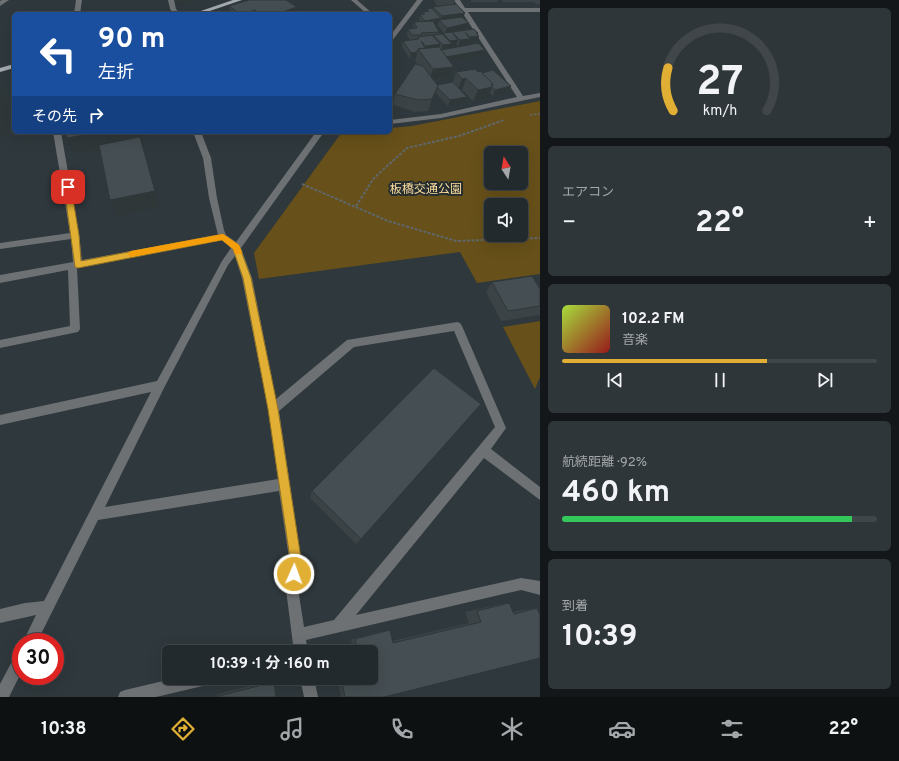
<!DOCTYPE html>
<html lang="ja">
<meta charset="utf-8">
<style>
:root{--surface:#232a2d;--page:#2f3639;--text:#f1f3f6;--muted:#a3a7aa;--line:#404649;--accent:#e1af34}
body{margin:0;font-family:Overpass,"Noto Sans JP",sans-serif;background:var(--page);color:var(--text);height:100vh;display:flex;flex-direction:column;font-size:15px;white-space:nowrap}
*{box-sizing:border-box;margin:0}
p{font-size:13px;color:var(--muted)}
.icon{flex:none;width:22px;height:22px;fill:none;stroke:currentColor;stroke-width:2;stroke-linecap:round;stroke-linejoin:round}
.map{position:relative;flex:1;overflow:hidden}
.drawer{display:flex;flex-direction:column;gap:8px;padding:8px;background:#131719;width:359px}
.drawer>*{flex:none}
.guide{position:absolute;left:12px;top:12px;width:380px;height:122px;border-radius:6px;box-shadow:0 4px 16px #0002,0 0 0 1px var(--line);background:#1a4fa0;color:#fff;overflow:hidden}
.needle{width:26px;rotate:349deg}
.fabs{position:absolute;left:484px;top:146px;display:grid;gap:8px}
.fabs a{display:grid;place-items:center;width:44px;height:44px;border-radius:6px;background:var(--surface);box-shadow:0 4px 16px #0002,0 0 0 1px var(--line);font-size:20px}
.speed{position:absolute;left:12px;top:633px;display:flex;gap:8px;font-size:20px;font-weight:700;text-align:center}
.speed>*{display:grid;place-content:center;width:52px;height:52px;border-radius:50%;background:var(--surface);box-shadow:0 4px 16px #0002,0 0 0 1px var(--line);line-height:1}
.speed .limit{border:6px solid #d22;background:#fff;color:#111}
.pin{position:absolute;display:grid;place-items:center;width:34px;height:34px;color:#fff;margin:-17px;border-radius:8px;box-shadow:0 2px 6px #0006}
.me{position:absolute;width:44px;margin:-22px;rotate:2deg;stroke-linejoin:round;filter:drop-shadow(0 0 3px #0008)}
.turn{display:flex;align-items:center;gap:14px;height:84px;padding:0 20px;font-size:18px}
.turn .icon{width:52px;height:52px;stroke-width:2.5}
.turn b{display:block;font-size:28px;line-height:34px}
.then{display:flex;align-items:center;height:38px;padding:0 20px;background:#0003;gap:8px;font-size:15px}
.big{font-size:30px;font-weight:700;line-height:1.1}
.drawer .widget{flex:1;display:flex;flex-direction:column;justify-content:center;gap:6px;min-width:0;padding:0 14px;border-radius:6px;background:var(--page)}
.drawer .dial{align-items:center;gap:0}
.dial svg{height:104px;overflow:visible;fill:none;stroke:var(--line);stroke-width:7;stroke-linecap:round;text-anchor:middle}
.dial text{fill:var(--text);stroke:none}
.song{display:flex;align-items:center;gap:12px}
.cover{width:48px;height:48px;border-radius:6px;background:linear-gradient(135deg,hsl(80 70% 55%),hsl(0 70% 35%))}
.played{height:4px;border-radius:2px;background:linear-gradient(90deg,var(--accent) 65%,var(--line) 65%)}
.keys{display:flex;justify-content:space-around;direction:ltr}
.heat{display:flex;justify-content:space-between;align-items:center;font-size:22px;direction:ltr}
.charge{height:6px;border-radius:3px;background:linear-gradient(90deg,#34c759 92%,var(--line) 0)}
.trip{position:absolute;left:162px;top:645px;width:216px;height:40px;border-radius:6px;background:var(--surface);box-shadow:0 4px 16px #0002,0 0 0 1px var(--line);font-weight:700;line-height:40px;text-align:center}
.dock{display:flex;height:64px;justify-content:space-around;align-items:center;background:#0e1112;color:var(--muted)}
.dock .icon{width:28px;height:28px}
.dock .on{color:var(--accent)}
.dock b{font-size:18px;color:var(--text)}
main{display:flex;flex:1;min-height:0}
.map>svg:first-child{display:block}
.green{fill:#675019;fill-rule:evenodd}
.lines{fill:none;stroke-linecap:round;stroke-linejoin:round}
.path-far1{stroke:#5f676b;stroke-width:1.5;stroke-dasharray:2.5 1.5;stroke-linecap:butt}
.path{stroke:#5f676b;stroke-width:2;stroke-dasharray:3 1.5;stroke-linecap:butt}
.minor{fill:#6d7173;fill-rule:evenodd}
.major{fill:#a3abb0;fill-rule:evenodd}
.wall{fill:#3b4347;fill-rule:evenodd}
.shaded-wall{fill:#303739}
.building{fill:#454e52;stroke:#303739}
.route{fill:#e1af34;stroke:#927222}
.slow{fill:#f59e0b}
.labels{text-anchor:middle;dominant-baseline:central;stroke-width:4;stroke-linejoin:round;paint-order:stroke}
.park-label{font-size:12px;fill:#fadc9c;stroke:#252d31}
</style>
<main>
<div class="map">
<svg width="540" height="697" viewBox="0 0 540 697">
<rect width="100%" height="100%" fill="#2f383c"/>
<g class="green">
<path d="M540 101V274L477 283 460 252 259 279 254 253 342 132H390V128L412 126ZM491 153H521V183H491ZM491 205H521V235H491Z"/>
<polygon points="540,321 540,377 535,389 503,327"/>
</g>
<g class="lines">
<polyline class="path-far1" points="530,115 540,114"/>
<g class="path">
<polyline points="302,184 388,221 456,241 540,238"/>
<polyline points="356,206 374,178 407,148 459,136 504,120"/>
</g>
<g class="minor">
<polygon points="2,0 9,0 0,6 0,1"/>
<polygon points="76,0 82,0 80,14 74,14"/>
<polygon points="168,0 174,0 176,9 180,14 174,14 170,9"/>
<polygon points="351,0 357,0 373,14 367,14"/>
<polygon points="417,0 423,0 392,41 390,42 390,36"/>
<polygon points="454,0 460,0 465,8 540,8 540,12 468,12 523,96 540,93 540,97 441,118 390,124 390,120 441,114 517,97"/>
<path d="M53 132H61L79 235 82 260 218 235 209 198 203 158 193 132H201L211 158 217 198 224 230 226 235 236 242 316 132H324L241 248 252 278 276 399 347 340 457 322 460 323 462 326 506 428 491 449 540 487V500L484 458 356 615 521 578 540 581V595L521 590 306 640 308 652H294L285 582 290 565 279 491 98 520 37 642H23L36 615 0 623V609L25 603 44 601 151 392 0 425V415L157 381 222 261 231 248 222 240 77 268 80 329 78 332 0 348V340L70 326 68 270 0 283V275L73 262 71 239 0 249V243L70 233ZM235 256 242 278 268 409 278 479 105 507 164 388 228 265ZM454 331 495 427 334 620 304 627 297 582 302 565 279 411 354 347Z"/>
<polygon points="21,652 21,673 9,697 0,697 0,684 16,654"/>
<polygon points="176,678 214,678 212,683 207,685 156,697 118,697 120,692 125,690"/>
<polygon points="300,678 314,678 318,697 304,697"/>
</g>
<g class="major">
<polygon points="233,0 242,0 201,14 192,14"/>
<polygon points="14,64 14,68 0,72 0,68"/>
</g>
</g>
<g class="wall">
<path d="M434 0H455L454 4 463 18 469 23 467 29 478 35 477 42 469 43 468 45 458 46 457 45 456 46 451 47 450 48 483 56 450 62 454 67 450 78 433 81 437 85 453 82 456 72H478L482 73 511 86 508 92 493 96 490 93 488 98 473 101 462 90H460L464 103 448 106 436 93 428 111 415 112 393 105 395 94 418 65 415 61 416 58 410 59 402 47 403 41 410 40 407 35 408 29 413 28 414 22H420L419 21 420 15 422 14 423 12H426L427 9H433V7L443 6H437ZM438 24V26L444 33H443V34H439V32L435 25Z"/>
<polygon points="471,0 540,0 540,5 536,4 534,2 503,2 502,0 498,0 497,2 471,2"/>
<polygon points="229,6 296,14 230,14"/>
<polygon points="492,282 540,289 540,315 501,321 486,292"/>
<polygon points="312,491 361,539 356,544 310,498"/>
<polygon points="509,603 513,612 522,610 537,608 384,697 341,697 337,678 371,678 371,652 347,652 353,650 351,639 383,631 390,630 392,641 469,623 465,612 496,605"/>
<polygon points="273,680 276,697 215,697 218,694"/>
</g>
<g class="shaded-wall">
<polygon points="176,0 193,0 193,1 177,6"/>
<polygon points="297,7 296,14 276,14"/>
<polygon points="255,10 255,14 242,14"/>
<polygon points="465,13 463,18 441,22 442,16"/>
<polygon points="441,18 440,22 439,20 438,24 424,26 425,21"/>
<polygon points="469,23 467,29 452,32 445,34 447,28"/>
<polygon points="476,33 478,33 477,36 479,36 477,42 469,43 468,45 458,46 460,40 470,39 470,37"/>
<polygon points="458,40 456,46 451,47 450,50 441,51 443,45 449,44 450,41"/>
<polygon points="440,44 438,50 424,51 426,46"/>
<polygon points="485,50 483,56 443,63 445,57"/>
<polygon points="417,52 416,58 410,59 411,53"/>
<polygon points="454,67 450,78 429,81 433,69"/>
<polygon points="466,78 462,90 458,90 462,79"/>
<polygon points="493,84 488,98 473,101 478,90"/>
<polygon points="438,86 434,98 428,111 432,99"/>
<polygon points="511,86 508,92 493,96 495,90"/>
<polygon points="0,89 8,105 6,135 0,136"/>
<polygon points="467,97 464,103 448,106 450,100"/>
<polygon points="11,123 14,123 14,129"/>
<polygon points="15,132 35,132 17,135"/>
<polygon points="100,132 164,132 106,143 106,148 74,154 67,138"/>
<polygon points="155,191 159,207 116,216 110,200"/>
</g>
<g class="building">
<polygon points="249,0 286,0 297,7 276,14 261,14 255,10 242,14 240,14 229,6"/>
<polygon points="456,4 465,13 442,16 433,7"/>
<polygon points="431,8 441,18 425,21 420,15 425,14 423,12 429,11 427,9"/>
<polygon points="227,12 229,14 220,14"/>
<polygon points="462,17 469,23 447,28 439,20"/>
<polygon points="433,21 439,32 421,33 422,35 412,35 408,29 417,28 414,22"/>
<polygon points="474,29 478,33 476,33 479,36 470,37 465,32 470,39 460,40 452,32"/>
<polygon points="452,32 458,40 450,41 443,33"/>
<polygon points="442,34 452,44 443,45 433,35"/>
<polygon points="432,35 440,44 426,46 421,41 425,48 418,49 417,52 411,53 403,41 419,39 418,37"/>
<polygon points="478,43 485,50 446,57 441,50"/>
<polygon points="439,47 454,67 433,69 418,49"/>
<polygon points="415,64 423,66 438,86 432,99 418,100 395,94"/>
<polygon points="475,69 478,72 481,71 493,84 491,85 493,87 478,90 466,78 462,79 456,72"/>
<polygon points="493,70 511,86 495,90 492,87 493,84 482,73"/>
<polygon points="453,82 467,97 450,100 437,87 438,86 437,85"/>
<polygon points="14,91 14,123 11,123 12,92"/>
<polygon points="66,132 100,132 67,138"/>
<polygon points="140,137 155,191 110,200 99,145"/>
<polygon points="532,276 540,289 540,306 508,311 492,282"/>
<polygon points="434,368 481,404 361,539 312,491"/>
<polygon points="509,603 514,614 537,608 540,615 540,658 384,697 345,697 341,678 371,678 371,652 356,652 358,651 355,639 390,630 393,643 481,622 477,611"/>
<polygon points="274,682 276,697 215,697"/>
</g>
<polygon class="route" points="68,185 71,187 79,235 81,261 223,234 239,245 251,278 278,409 302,565 298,578 294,580 290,578 288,574 291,565 268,409 243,278 233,249 222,240 78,268 75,267 64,187"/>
<polygon class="slow" points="223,234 239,245 242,252 241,254 235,254 233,249 222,240 131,257 127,254 131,251"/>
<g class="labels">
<g class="park-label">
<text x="426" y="190">板橋交通公園</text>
</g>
</g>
</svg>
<div class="fabs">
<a><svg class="needle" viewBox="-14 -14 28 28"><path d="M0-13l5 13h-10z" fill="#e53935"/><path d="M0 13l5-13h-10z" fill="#a3a7aa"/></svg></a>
<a><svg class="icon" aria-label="sound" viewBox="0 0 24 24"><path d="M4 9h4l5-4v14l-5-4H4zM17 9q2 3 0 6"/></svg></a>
</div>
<div class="speed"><div class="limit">30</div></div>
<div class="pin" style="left:68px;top:187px;background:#d93025"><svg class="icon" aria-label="arrive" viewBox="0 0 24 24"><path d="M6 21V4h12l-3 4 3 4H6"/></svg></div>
<svg class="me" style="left:294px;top:574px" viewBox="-20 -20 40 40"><circle r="17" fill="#e1af34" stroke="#fff" stroke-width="3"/><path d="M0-11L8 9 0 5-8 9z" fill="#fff"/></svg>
<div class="trip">10:39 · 1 分 · 160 m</div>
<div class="guide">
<div class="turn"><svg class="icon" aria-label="left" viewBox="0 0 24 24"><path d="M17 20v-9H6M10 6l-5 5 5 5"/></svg><div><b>90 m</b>左折</div></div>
<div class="then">その先<svg class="icon" aria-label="right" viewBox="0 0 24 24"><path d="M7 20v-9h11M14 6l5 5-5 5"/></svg></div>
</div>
</div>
<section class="drawer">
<div class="widget dial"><svg viewBox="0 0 100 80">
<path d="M14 69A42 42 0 1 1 86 69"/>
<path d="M14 69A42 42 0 0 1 10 36" stroke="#e1af34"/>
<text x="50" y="56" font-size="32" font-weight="700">27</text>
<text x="50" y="72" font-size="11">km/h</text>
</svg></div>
<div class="widget"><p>エアコン</p>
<div class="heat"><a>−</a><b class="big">22°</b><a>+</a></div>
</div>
<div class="widget">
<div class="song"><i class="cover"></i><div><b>102.2 FM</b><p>音楽</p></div></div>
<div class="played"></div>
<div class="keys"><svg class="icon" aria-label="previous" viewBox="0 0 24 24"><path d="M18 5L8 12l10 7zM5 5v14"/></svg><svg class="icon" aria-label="pause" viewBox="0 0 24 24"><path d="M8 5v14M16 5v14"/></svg><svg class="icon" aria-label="next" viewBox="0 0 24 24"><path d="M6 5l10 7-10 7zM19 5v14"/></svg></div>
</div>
<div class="widget"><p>航続距離 · 92%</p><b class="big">460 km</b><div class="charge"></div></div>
<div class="widget"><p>到着</p><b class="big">10:39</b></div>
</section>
</main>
<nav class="dock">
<b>10:38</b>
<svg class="icon on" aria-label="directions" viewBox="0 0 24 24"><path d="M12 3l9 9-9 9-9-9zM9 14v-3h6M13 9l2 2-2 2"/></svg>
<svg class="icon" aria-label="music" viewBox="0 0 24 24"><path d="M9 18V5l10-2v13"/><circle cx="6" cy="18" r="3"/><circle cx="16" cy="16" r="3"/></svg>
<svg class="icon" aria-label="phone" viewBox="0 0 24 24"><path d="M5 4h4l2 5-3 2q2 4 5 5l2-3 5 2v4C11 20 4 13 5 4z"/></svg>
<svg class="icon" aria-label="climate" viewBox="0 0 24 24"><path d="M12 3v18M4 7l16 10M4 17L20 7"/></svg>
<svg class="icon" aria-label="car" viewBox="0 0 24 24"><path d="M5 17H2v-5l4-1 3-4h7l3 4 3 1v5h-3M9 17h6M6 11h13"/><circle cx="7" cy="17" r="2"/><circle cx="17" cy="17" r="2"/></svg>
<svg class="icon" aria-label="filters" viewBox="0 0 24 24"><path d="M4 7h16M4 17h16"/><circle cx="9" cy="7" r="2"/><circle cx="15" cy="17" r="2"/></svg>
<b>22°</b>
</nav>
